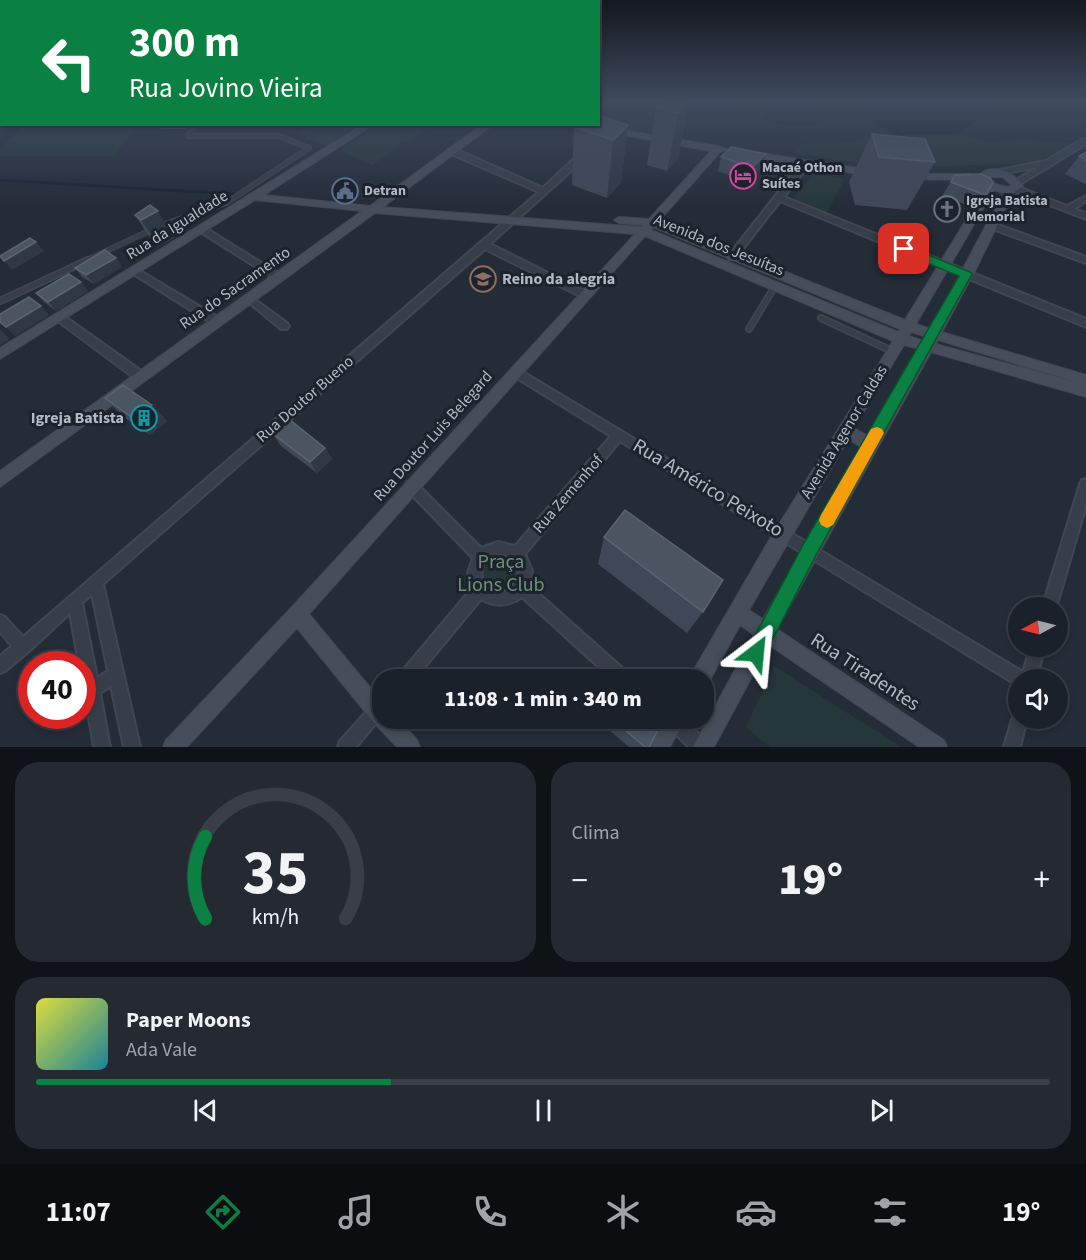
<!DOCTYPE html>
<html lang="pt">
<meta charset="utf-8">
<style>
:root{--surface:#1b212a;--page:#242932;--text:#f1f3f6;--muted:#a0a3a8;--line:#393e47;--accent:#0b8043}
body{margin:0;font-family:"Source Sans 3",sans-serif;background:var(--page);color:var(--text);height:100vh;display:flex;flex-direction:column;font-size:22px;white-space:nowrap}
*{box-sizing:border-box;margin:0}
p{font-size:20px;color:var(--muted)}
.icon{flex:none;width:33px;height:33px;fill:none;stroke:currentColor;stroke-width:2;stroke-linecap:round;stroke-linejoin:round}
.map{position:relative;height:747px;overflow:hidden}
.details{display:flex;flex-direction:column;gap:15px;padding:15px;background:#0f1217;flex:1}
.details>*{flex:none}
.banner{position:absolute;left:0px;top:0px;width:600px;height:126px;box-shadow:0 3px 9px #0003,0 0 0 2px var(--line);background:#0b8043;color:#fff;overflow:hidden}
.needle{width:39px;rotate:263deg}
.controls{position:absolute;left:1008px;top:597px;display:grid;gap:12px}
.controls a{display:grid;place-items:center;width:60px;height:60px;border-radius:50%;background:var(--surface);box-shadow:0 3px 9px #0003,0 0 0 2px var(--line);font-size:30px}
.speed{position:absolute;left:18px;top:651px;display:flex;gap:12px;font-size:30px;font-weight:700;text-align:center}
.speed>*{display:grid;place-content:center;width:78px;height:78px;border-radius:50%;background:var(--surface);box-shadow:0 3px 9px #0003,0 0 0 2px var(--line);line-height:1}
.speed .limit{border:9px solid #d22;background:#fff;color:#111}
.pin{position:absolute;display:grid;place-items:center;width:51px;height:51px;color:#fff;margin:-26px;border-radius:12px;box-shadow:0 3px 9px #0006}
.me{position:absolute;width:66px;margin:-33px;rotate:29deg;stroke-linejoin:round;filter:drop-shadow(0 0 4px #0008)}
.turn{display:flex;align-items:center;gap:21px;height:126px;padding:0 30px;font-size:27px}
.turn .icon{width:78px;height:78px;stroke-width:2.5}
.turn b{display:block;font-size:42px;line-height:51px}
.big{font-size:45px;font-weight:800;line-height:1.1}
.details .card{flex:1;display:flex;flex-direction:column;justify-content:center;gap:9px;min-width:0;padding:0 21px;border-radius:24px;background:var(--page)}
.details .dial{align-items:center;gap:0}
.dial svg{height:156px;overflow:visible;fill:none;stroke:var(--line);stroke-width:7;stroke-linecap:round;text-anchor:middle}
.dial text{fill:var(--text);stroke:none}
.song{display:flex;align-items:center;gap:18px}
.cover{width:72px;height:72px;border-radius:9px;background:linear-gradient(135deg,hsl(60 70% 55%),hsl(190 70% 35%))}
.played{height:6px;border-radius:3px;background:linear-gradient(90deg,var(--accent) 35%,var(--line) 35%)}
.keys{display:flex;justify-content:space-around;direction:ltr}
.heat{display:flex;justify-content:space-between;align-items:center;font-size:33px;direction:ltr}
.details .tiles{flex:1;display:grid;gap:15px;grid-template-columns:1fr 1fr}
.card:last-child{grid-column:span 2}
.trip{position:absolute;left:372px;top:669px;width:342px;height:60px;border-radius:24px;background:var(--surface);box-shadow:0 3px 9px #0003,0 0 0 2px var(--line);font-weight:800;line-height:60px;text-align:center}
.tab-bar{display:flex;height:96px;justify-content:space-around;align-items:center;background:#0b0d11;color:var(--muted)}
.tab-bar .icon{width:42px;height:42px}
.tab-bar .selected{color:var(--accent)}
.tab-bar b{font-size:27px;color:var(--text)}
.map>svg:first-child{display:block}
.green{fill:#263739}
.water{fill:#182434}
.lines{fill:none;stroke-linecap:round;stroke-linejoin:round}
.stream{stroke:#182434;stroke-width:3}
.lane-far1-casing{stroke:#414751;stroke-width:6}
.lane-casing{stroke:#414751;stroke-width:8}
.street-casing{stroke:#414751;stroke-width:4}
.secondary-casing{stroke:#414751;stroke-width:2}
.lane-far1{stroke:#373e49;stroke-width:4}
.lane{stroke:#373e49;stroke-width:5}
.street{fill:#373e49;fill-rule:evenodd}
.secondary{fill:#464e5b;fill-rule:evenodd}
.wall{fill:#3f4856}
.shaded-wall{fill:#2f3845}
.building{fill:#4b5562;stroke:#5b6471;stroke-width:1.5}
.route{fill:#0b8043;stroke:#07532c;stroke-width:1.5}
.slow{fill:#f59e0b}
.labels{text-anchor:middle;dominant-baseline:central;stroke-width:6;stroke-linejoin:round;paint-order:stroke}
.far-poi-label{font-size:14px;font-weight:bold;fill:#b2b9c4;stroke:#1d232d;text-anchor:start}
.street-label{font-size:16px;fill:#b2b9c4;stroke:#1d232d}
.poi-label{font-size:16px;font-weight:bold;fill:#b2b9c4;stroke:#1d232d;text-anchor:start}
.near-street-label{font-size:20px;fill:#b2b9c4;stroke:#1d232d}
.near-park-label{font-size:20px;fill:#6c9375;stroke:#1d232d}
</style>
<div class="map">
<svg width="1086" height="747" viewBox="0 0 1086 747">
<rect width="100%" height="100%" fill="#242c38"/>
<g class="green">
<polygon points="24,125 138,126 114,156 0,156 0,148"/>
<polygon points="314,125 367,125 329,148 299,133"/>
<polygon points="379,125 379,124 433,125 372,165 339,150"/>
<polygon points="872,137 971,137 986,142 1022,140 1072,143 1048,158 1030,163 891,168 792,153 802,143 844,143"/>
<polygon points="814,174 845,179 826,214 792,199"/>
<path d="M502 551 519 561 520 582 503 595 484 588C479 562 479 563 502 551Z"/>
<polygon points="774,666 901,747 770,747 746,727"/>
</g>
<g class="water">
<polygon points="680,102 737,102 745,116 713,119 680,108"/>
<path d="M755 102H818L835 115C811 131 795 126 769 122Z"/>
<polygon points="843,102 1005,102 957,134 895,135"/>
</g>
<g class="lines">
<polyline class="stream" points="0,180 235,194"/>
<g class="lane-far1-casing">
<g id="lane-far1">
<polyline points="159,226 226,203 309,148 279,136 188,136 197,124"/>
<polyline points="85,261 151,230"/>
</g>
</g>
<g class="lane-casing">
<g id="lane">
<polyline points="0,301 88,260"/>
<polyline points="821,318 892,351"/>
<polyline points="749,329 775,286"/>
</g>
</g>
<g class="street-casing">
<g id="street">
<polygon points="1083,139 1086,139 1086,144 1020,184 1014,184 1013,182 1038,167 994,175 990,173 994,171 1046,161"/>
<path d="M449 149H455L543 188 579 154H585V158L490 244 588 293 590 295 588 297H582L485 249 103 584 140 747H124L111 686 100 693 110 747H94L84 690 82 664H79L70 613 28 652 5 671 0 673V656L12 646 0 632V615L5 617 23 637 539 192 449 153ZM92 594 108 671 97 678 82 603Z"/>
<polygon points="803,161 810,163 784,197 1086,319 1086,327 780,201 735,259 729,259 729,255"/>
<polygon points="1013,187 1019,187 1067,206 1086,196 1086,201 1074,209 1086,213 1086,219 1013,191"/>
<polygon points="993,223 1086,257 1086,263 990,228 990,224"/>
<polygon points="202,226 281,275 283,277 281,279 275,279 199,231 198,229"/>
<polygon points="135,268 219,318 221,321 219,324 213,324 132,273 130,271"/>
<polygon points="250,296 287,323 289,326 287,329 281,329 247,301 245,299"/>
<polygon points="61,314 144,373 145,376 144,379 136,379 58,321 56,318 58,315"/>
<path d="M516 368 1023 672 1031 646H1045L1036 680H1018V686L1017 685 620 441 525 554 532 571 529 585 630 675 632 680H613L522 597C508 607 495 607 481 599L414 680H397L399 675 472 588 468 573 473 558 407 490 405 486 407 482 411 481 415 482 481 548 498 542 515 546 611 436 512 375 511 372 512 369ZM498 554C538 554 512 610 487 586 482 582 481 576 482 569 483 561 490 556 498 554Z"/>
<polygon points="1086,479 1086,505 1056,608 1042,608 1080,484 1082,480"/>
<polygon points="382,697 382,716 356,747 338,747 340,741 377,700"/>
<polygon points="1018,711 1018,718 1027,718 1020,747 1004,747 1014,713"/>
<polygon points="663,718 681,718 707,741 709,747 689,747 665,724"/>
</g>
</g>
<g class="secondary-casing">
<g id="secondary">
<path d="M364 124H375L264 195 370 206 483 124H494L383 207 641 227 643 225 619 223 614 220 619 217 649 219 711 151 561 124H585L718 146 728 150 720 152 659 221 905 320 986 187 980 181V174C993 163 1015 173 1023 186L1013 193 977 267 942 332 1086 375V385L938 340 936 344 1086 385V397L931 352 777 629 944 740 947 747H919L769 645 714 747H693L754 635 740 625 706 687 704 688V680H690L692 673 768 542 893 341 645 236 309 614 382 702V718H398L417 740 420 747H397L375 724 297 628 187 747H163L166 740 291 608 635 234 375 213 0 487V471L362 211 255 200 0 359V348ZM989 177H1002L1012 185 1008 187 995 184ZM994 190 1003 193 931 329 916 324ZM653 227 900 329 898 332 651 230ZM911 332 927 337 924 341 909 336ZM904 345 920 349 868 436 854 428ZM848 439 861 447 763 619 749 610Z"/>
<polygon points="748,151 871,170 876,173 871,176 745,156 745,152"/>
<polygon points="908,174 970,174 975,177 970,180 904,179 904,175"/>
<polygon points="665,718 686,718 670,747 649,747"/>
</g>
</g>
<use href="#lane-far1" class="lane-far1"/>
<use href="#lane" class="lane"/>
<use href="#street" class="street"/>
<use href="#secondary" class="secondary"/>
</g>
<g class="wall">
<polygon points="661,102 689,102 678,158 667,171 647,165 656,107"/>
<polygon points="159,124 190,124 187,129 161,129"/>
<polygon points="201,124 223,124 221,128 202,127"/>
<polygon points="628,125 621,183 607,198 572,185 574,127"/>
<polygon points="872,134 935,162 907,210 855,205 849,182"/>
<polygon points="1086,152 1086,184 1065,174 1079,156"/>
<polygon points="766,154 761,167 748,182 718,171 721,157"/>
<polygon points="955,175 993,183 975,208 942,196"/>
<polygon points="135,215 174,238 159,246 152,241"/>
<polygon points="116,258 122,267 94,284 82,277 75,268"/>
<polygon points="81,282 88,291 56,311 44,302 36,293"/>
<polygon points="105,398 152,405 167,421 150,435 121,415"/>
<polygon points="273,434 325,448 332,459 317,473 281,446"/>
<polygon points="604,537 703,612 687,633 598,564"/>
<polygon points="595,718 654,718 649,747 629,747"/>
</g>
<g class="shaded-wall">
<polygon points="688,102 689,102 678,158 667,171 678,113"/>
<polygon points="185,124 190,124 187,129"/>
<polygon points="628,125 621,183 607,198 613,140"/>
<polygon points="766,154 761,167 748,182 752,168"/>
<polygon points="158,211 174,238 159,246 141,220"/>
<polygon points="36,242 44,251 12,270 4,261"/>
<polygon points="116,258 122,267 94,284 86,275"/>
<polygon points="81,282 88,291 56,311 48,302"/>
<polygon points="41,306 49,315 15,336 6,327"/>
<polygon points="1,330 10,339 0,345 0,331"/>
<polygon points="152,405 167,421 150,435 134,419"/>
<polygon points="325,448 332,459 317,473 310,462"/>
</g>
<g class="building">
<polygon points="661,102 688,102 678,113 656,107"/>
<polygon points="598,115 628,125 613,140 574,127 577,124 598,124"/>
<polygon points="872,134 925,139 935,162 879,157"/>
<polygon points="731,147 766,154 752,168 721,157"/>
<polygon points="1086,152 1086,160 1079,156"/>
<polygon points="981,174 990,178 993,183 985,195 951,182 955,175"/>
<polygon points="150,205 158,211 141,220 135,215"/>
<polygon points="30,238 36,242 4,261 0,256"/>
<polygon points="105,250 116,258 86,275 75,268"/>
<polygon points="69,274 81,282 48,302 36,293"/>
<polygon points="29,297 41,306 6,327 0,322 0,314"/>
<polygon points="123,385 152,405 134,419 105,398"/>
<polygon points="289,419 325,448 310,462 273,434"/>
<polygon points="625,510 723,580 703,612 604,537"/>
<polygon points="600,675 606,680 597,680"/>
<polygon points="611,718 654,718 661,724 649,747 645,747"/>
</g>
<linearGradient id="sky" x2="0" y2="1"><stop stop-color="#14181f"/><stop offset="0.49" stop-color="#3f4b5e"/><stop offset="1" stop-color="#3f4b5e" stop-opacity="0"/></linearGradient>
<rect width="1086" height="207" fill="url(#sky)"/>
<polygon class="route" points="904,245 970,272 972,274 816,555 762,660 756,663 749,660 746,653 749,647 804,543 959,276 900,252 898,249"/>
<polygon class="slow" points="877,427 882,429 884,433 833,525 827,528 821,525 819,520 821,515 871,429"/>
<defs>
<g id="hotel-ring" transform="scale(1.35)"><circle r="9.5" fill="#1d232d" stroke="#d1479c" stroke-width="1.5"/><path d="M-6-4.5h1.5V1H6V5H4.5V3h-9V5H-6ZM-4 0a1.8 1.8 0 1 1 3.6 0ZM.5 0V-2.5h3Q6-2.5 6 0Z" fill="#d1479c"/></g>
<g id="civic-ring" transform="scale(1.35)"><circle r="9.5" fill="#1d232d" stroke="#5c6f8a" stroke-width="1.5"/><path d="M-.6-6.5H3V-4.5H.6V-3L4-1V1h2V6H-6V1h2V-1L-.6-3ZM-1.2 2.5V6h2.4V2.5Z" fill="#5c6f8a"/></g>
<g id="church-ring" transform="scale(1.35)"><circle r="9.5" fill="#1d232d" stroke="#6b7280" stroke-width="1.5"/><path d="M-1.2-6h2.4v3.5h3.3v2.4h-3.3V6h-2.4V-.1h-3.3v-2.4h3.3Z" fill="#6b7280"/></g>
<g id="school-ring" transform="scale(1.35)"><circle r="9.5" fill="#1d232d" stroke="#8d6e63" stroke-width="1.5"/><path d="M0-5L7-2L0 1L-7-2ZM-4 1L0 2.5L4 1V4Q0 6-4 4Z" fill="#8d6e63"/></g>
<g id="building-ring" transform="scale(1.35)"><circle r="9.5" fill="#1d232d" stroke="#0f9aa8" stroke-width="1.5"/><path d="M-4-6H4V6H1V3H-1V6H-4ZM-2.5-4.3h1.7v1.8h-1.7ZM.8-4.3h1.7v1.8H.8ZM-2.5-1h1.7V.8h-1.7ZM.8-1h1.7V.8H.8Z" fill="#0f9aa8"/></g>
</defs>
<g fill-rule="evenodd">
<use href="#hotel-ring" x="743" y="176"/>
<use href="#civic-ring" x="345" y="191"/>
<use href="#church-ring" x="947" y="209"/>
<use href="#school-ring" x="483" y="279"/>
<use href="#building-ring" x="144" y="418"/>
</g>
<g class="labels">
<g class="far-poi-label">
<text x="762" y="168">Macaé Othon<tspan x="762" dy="16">Suítes</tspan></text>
<text x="364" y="191">Detran</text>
<text x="966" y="201">Igreja Batista<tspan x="966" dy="16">Memorial</tspan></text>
</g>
<g class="street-label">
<text transform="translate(177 225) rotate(-32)">Rua da Igualdade</text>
<text transform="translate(719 245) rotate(22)">Avenida dos Jesuítas</text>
<text transform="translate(235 288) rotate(-35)">Rua do Sacramento</text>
<text transform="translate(305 399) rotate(-41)">Rua Doutor Bueno</text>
<text transform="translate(844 432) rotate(-59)">Avenida Agenor Caldas</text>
<text transform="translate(433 436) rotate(-48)">Rua Doutor Luis Belegard</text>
<text transform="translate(568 494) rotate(-49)">Rua Zemenhof</text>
</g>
<g class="poi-label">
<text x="502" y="279">Reino da alegria</text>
<text x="124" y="418" text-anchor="end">Igreja Batista</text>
</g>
<g class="near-street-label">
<text transform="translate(708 488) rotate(31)">Rua Américo Peixoto</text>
<text transform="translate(865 672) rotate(33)">Rua Tiradentes</text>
</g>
<g class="near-park-label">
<text x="501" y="562">Praça<tspan x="501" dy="23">Lions Club</tspan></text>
</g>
</g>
</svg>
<div class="controls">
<a><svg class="needle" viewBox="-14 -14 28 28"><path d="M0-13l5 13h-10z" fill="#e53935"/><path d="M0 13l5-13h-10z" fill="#a0a3a8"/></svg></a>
<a><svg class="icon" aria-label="sound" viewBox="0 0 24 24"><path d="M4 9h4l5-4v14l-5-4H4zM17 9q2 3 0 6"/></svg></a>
</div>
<div class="speed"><div class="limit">40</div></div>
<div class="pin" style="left:904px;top:249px;background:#d93025"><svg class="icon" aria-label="arrive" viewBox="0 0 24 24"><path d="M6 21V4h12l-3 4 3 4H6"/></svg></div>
<svg class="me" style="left:756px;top:653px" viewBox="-20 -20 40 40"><path d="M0-17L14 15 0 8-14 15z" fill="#0b8043" stroke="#fff" stroke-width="4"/></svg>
<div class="trip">11:08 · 1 min · 340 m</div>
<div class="banner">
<div class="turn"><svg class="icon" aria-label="left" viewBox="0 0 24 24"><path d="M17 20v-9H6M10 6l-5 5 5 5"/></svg><div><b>300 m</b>Rua Jovino Vieira</div></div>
</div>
</div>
<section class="details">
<div class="tiles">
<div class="card dial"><svg viewBox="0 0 100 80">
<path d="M14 69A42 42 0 1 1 86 69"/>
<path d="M14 69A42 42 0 0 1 14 27" stroke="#0b8043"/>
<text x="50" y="56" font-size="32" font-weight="700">35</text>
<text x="50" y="72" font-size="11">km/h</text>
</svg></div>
<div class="card"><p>Clima</p>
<div class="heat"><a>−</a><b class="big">19°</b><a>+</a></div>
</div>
<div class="card">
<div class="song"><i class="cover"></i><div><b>Paper Moons</b><p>Ada Vale</p></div></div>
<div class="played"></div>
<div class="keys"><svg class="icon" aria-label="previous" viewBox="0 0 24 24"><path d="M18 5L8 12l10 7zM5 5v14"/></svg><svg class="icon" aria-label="pause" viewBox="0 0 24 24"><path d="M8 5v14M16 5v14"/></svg><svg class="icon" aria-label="next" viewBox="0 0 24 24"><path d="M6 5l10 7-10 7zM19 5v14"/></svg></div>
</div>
</div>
</section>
<nav class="tab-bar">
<b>11:07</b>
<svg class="icon selected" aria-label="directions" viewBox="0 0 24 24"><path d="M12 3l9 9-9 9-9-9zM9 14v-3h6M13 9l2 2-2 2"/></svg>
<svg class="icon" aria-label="music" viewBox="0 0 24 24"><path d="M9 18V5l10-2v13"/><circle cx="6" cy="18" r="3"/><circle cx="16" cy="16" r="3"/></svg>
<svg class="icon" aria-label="phone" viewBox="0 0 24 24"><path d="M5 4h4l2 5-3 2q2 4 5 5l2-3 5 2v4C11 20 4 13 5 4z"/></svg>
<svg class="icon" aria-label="climate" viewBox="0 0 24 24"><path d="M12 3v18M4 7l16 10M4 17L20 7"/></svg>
<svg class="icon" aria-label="car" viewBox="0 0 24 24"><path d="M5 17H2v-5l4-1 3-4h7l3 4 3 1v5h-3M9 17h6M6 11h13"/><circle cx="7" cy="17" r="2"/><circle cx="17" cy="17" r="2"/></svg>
<svg class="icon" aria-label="filters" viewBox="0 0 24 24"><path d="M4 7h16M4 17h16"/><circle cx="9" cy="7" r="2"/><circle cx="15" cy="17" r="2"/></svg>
<b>19°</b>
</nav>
